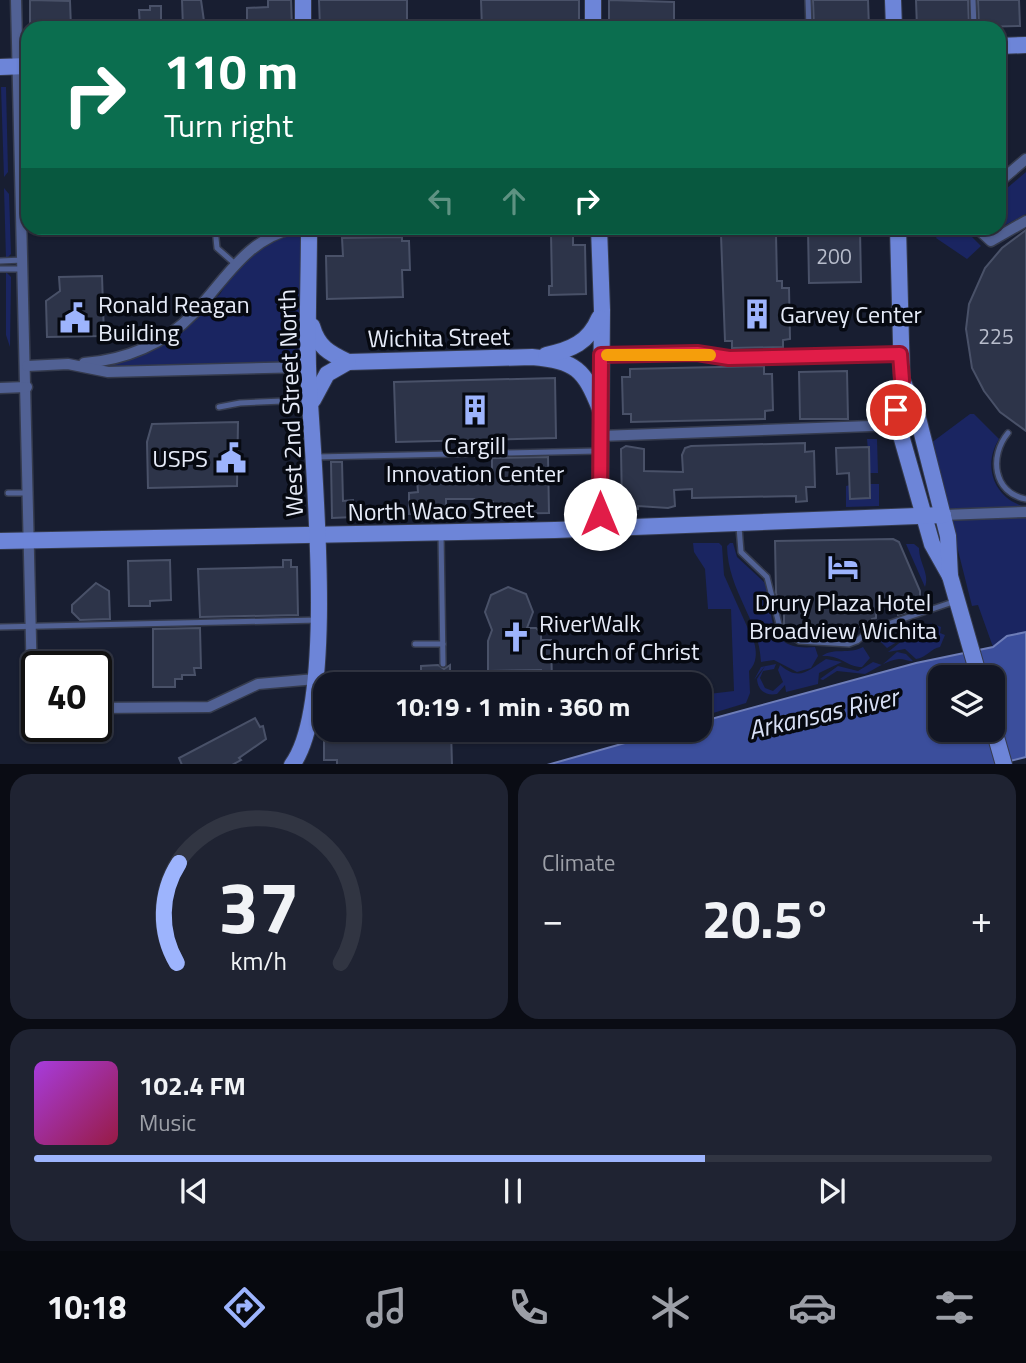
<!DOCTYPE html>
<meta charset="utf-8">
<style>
:root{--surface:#121625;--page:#1f2332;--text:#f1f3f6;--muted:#9c9fa7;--line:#313542;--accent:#9db4fd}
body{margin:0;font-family:"Titillium Web",sans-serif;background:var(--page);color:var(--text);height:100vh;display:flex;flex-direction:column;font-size:26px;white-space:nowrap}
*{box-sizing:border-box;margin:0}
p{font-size:23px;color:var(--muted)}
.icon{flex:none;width:38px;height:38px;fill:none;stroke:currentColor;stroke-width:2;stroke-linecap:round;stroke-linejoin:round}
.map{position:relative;height:764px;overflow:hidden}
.side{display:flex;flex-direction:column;gap:10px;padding:10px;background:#0a0c14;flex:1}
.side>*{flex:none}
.hud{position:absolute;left:21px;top:21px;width:985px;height:214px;border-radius:21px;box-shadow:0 2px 5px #0004,0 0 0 2px var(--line);background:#0b6e4f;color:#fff;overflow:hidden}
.fabs{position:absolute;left:928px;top:665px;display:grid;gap:14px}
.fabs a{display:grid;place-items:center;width:77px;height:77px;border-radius:14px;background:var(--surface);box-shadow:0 2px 5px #0004,0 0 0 2px var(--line);font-size:35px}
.speed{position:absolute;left:21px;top:651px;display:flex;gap:14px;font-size:35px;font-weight:700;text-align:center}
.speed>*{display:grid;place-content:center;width:91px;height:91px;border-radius:50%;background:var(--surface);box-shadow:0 2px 5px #0004,0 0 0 2px var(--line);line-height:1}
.speed .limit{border:4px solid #111;border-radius:10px;background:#fff;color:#111}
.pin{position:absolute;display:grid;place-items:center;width:60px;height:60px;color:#fff;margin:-30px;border:4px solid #fff;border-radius:50%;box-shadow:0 2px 7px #0007}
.me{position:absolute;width:77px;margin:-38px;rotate:0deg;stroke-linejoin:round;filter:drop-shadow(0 0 5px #0008)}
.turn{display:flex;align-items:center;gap:24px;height:147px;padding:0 28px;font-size:32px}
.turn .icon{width:91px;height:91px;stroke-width:2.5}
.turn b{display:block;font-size:49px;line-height:60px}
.lanes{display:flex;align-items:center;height:66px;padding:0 28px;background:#0003;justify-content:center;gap:35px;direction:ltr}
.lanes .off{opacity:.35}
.big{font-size:52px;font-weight:700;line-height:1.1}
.side .tile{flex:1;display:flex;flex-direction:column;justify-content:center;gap:10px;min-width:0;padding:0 24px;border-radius:21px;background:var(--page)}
.side .dial{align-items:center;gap:0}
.dial svg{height:182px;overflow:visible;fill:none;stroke:var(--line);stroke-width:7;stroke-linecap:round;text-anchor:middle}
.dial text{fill:var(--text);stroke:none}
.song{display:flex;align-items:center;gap:21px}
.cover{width:84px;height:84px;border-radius:10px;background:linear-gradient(135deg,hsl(280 70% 55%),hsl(340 70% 35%))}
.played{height:7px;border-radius:4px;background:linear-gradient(90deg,var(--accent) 70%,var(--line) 70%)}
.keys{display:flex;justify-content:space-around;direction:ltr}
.heat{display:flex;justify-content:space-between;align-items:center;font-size:38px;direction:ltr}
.side .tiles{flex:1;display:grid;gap:10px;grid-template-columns:1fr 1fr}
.tile:last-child{grid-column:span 2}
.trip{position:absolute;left:313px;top:672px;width:399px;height:70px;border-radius:21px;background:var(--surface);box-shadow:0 2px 5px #0004,0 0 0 2px var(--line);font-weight:700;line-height:70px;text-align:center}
.menu{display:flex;height:112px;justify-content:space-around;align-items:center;background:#07090f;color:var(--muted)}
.menu .icon{width:49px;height:49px}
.menu .selected{color:var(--accent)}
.menu b{font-size:32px;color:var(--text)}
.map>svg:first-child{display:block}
.green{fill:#1a2561}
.water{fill:#3b4e9c;stroke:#6e7db8;stroke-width:2;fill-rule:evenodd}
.building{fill:#2d3449;stroke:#495168;stroke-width:2}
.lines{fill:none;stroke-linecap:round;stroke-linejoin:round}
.lane-casing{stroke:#353b4d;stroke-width:8}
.street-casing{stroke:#353b4d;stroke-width:13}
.secondary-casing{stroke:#353b4d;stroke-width:18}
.lane{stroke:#516194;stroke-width:5}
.street{stroke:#516194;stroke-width:10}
.secondary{stroke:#6d85d8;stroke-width:16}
.route-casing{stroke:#92132f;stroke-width:18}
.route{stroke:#e11d48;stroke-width:12}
.slow{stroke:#f59e0b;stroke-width:12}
.labels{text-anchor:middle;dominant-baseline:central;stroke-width:7;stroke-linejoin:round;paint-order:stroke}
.number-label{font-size:21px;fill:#b8bdcc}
.poi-label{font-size:24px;fill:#e6ebf8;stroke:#060911;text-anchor:start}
.street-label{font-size:24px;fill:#e6ebf8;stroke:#060911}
.water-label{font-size:26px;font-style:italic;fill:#d7dff5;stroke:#060911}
</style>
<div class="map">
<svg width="1026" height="765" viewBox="0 0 1026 765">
<rect width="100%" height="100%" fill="#181e31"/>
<g class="green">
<polygon points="1,87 6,87 8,172 4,177"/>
<polygon points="1026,172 1026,214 988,234 981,228 999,228 999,195"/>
<polygon points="4,188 9,194 11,254 6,259"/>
<polygon points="943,228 963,228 981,246 967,259 936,238"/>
<polygon points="303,230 303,363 135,366 101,370 173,337 220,294 239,264 262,245"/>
<polygon points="6,272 11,277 10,347 6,335"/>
<path d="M970 414H974L999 439C982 466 994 499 1026 507V632L1007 636 993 647 978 605 972 606 931 443Z"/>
<polygon points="867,439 877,439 878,473 870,473"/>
<polygon points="870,484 879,484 879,506 846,507 846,486 850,485 850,498 870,498"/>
<path d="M693 543H719L722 546 724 575 754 642C757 652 757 663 749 671L750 693 746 703 700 717V695L734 691 731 609H708L705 569 694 552Z"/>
<path d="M730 543H733L737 557 764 582C776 611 762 652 815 647L818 656 811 668 797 672 774 660 761 662C759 618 728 592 727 546Z"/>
<path d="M906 544H914L919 548C919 563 930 574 925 587Z"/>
<polygon points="932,623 932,633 927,638 905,637 887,648 880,641 880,634 887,637 916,630 918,634 926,634 929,630 927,624"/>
<path d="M936 625 941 627 940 633 945 635 940 647C930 649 926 658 916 659L905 649 888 652 903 640H930L935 633Z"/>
<path d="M863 647 870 658 862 667C846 667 842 655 822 656 834 647 849 655 863 647Z"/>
<path d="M897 652 906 654 913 661C909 662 905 659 899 659 888 660 875 669 865 674L837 671 823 680 820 679 838 666 858 671 873 662 882 665Z"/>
<path d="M826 659 842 662 819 673 818 684 786 692 785 685 777 694C766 696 758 691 757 679L765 666 754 680 761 667 776 664 774 669 763 671 760 678 765 688 773 691 783 682 778 670 780 665C800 682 808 670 826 659Z"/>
</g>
<path class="water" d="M1026 632V757L994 765H547L671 730H700V722L916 663 993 647 1007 636ZM940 677H992V730H940Z"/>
<g class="building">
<polygon points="30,0 70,1 71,28 30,28"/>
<polygon points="182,0 201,0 205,28 183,28"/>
<polygon points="268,0 291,0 292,28 247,28 247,8 268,7"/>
<polygon points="319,0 407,0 407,28 320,28"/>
<polygon points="481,0 579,0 579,26 482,28"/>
<polygon points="609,0 674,2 674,28 609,28"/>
<polygon points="813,0 868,0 869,28 814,28"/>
<polygon points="916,0 968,0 969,27 917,28"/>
<polygon points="978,0 1019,0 1020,26 979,27"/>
<polygon points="150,6 161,6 161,28 140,28 139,10 150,10"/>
<polygon points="860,229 861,282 809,283 808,230"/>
<polygon points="1026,230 1026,431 1000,412 984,391 972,368 966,329 969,304 985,268 1002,248"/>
<polygon points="573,232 573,245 585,245 586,294 549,295 549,286 552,286 551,233"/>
<polygon points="776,234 777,281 782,281 782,288 789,288 790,339 783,340 783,347 732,348 732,341 725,341 721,235"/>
<polygon points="402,237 402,241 409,241 410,270 402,270 403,297 327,299 326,256 343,256 342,238"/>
<polygon points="102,276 104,336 47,337 46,301 60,291 59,277"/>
<polygon points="764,366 764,374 772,374 773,410 765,411 765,419 631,422 631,414 623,414 622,377 630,377 630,369"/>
<polygon points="847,371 848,419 800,419 799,372"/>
<polygon points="555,378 556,438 396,442 394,382"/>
<polygon points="238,422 237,486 148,488 147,442 152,424"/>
<polygon points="805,443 805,452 814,451 815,487 806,487 807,501 796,502 796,496 692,498 692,489 674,490 675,506 668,508 638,506 638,509 628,510 628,507 622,507 621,449 626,446 644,449 644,471 683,472 682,455 685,448 691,446"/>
<polygon points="869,447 870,498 850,499 849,473 837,474 836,448"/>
<polygon points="548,457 549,513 493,514 493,502 479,502 479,499 446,499 446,512 409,514 409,493 418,492 417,480 436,480 436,469 445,469 445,480 479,479 479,475 492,475 492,458"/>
<polygon points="331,462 342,462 343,501 353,500 354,517 332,518"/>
<polygon points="893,539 899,542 920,591 920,597 914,599 916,609 898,615 895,602 876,606 876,618 872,619 872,624 818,637 817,632 800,633 784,624 784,612 781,612 776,593 775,541"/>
<polygon points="170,560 171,600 150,601 150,606 129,606 128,561"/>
<polygon points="283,560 291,560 291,567 297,567 298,615 200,617 198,569 283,567"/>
<polygon points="96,583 109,591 110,619 80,620 72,612 72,605"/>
<polygon points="508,587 526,594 533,612 527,628 536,628 541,633 541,640 551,640 552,683 541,683 541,670 488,671 488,641 492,630 485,612 491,595"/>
<polygon points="200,628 201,668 194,668 195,675 182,675 182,679 175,679 175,687 153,687 153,629"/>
<polygon points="438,665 444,669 450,665 450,684 421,684 421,666"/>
<polygon points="255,718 260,727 263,726 266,739 239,758 241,760 232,765 182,765 179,758"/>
<polygon points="336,730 451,730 452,765 337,765 337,760 324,760 324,734 337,734"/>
</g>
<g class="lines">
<g class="lane-casing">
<g id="lane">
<polyline points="808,0 809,28"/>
<polyline points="973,0 974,28"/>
<polyline points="215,228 217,248 234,263"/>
<polyline points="0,261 23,260"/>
<polyline points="0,269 21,269"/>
<polyline points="603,355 697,353 729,358 900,354"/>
<polyline points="219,407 240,403 306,400"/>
<path d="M1008 433C989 456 993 493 1026 499"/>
<polyline points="316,457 597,451"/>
<polyline points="8,493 29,493"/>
<polyline points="739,527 741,552 767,577 780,628 799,641 849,644 857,641 870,630 956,601"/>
<polyline points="441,534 443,664"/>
<polyline points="0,627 318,620"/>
<polyline points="415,644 443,644"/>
</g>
</g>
<g class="street-casing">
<g id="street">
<polyline points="16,0 32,683 37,693"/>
<polyline points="999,182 1026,159"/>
<polyline points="977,228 991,241 1026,221"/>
<path d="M84 363C125 360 165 344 194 313 226 279 246 239 295 228"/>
<polyline points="27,366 68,364 108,372 308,367"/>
<polyline points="0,388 27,387"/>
<polyline points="600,436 898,425"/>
<polyline points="943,515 1026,512"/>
<polyline points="96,708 209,707 258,684 316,679"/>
</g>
</g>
<g class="secondary-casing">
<g id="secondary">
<polyline points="303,0 303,28"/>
<polyline points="593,0 593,28"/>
<polyline points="893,0 894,28"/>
<polyline points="999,46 1026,45"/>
<polyline points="0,67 28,66"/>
<polyline points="599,228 602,310 600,528"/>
<polyline points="898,228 902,380 896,410 898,425 932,544 950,576"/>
<path d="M312 326C318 347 329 353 348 362L532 357C576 361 584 369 600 409"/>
<path d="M546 355C571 350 589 342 599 318"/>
<polyline points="902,380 917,414 948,536 950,576 979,677"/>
<polyline points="313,400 327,374 348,362"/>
<polyline points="0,541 555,530 943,515"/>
<polyline points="992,723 1004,765"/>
<path d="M292 765C339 701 311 450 308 366 307 320 309 273 309 228"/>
</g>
</g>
<use href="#lane" class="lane"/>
<use href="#street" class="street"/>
<use href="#secondary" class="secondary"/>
</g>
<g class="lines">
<g class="route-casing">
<polyline id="route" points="600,514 601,355 697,353 729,358 900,354 902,380 896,410"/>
</g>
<use href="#route" class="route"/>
<polyline class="slow" points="607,355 710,355"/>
</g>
<defs>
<g id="building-bare" transform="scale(2.415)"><path d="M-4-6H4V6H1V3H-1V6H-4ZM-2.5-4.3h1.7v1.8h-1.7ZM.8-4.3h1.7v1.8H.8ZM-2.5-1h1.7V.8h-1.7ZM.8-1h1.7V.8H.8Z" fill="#9db4fd" stroke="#060911" stroke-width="2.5" paint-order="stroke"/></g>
<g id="civic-bare" transform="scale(2.415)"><path d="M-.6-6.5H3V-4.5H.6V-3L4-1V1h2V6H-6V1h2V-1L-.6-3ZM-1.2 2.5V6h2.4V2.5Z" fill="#9db4fd" stroke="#060911" stroke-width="2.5" paint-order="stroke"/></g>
<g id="hotel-bare" transform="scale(2.415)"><path d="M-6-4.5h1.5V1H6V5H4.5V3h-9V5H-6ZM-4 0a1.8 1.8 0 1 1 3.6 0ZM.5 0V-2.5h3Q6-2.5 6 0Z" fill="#9db4fd" stroke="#060911" stroke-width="2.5" paint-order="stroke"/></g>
<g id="church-bare" transform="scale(2.415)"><path d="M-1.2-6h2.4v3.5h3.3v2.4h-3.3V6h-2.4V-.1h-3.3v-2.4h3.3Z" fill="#9db4fd" stroke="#060911" stroke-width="2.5" paint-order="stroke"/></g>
</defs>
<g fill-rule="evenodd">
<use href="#building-bare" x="757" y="314"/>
<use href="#civic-bare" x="75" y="318"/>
<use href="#building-bare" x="475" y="410"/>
<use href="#civic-bare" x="231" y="458"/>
<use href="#hotel-bare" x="843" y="567"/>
<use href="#church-bare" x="516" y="637"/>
</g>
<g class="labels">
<g class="number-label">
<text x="834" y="256">200</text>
<text x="996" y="336">225</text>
</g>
<g class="poi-label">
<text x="98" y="304">Ronald Reagan<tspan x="98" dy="28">Building</tspan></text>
<text x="780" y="314">Garvey Center</text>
<text x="475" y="445" text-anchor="middle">Cargill<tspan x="475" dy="28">Innovation Center</tspan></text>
<text x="208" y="458" text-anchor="end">USPS</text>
<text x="843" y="602" text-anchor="middle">Drury Plaza Hotel<tspan x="843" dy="28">Broadview Wichita</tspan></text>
<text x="539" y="623">RiverWalk<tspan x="539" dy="28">Church of Christ</tspan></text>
</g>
<g class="street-label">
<text transform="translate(439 337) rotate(-1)">Wichita Street</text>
<text transform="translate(290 403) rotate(-92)">West 2nd Street North</text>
<text transform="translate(441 510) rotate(-1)">North Waco Street</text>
</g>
<g class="water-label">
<text transform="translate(823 713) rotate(-13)">Arkansas River</text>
</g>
</g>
</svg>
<div class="fabs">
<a><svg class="icon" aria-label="layers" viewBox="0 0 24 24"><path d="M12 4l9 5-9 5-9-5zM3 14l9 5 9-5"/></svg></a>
</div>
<div class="speed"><div class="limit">40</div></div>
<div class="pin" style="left:896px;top:410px;background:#d93025"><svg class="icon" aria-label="arrive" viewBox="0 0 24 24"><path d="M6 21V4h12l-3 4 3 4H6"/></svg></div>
<svg class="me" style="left:600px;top:514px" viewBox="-20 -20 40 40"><circle r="19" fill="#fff"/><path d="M0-13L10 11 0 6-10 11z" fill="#e11d48"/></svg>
<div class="trip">10:19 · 1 min · 360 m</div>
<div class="hud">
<div class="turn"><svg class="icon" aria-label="right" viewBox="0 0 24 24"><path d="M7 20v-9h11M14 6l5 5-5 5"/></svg><div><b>110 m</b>Turn right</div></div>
<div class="lanes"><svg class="icon off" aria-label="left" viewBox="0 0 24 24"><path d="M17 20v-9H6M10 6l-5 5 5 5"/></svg><svg class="icon off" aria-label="ahead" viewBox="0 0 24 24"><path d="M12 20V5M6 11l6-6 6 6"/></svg><svg class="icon" aria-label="right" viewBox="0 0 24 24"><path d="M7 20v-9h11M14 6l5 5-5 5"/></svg></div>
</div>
</div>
<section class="side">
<div class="tiles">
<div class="tile dial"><svg viewBox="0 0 100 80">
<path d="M14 69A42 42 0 1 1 86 69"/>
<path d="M14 69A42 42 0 0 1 15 25" stroke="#9db4fd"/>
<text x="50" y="56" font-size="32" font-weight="700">37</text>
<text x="50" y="72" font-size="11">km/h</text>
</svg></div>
<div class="tile"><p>Climate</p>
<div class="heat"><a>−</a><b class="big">20.5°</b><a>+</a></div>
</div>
<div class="tile">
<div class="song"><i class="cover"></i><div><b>102.4 FM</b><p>Music</p></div></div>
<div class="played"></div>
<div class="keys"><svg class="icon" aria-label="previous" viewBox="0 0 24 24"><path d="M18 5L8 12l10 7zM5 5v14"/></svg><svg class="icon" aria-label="pause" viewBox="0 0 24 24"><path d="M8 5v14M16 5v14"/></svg><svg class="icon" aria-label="next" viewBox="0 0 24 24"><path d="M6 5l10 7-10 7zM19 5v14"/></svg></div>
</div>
</div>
</section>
<nav class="menu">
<b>10:18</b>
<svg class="icon selected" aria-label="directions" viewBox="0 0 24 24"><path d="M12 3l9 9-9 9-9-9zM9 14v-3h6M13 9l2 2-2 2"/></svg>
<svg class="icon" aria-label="music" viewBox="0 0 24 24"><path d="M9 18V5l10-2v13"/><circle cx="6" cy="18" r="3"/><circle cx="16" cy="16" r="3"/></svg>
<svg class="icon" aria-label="phone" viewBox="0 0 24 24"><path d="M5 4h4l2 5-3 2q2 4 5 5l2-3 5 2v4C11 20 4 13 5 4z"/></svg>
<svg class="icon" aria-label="climate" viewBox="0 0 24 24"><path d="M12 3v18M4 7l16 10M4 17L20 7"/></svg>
<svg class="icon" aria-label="car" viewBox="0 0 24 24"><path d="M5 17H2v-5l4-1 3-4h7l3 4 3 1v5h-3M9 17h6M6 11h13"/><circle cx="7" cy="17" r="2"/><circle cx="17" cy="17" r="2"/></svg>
<svg class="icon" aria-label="filters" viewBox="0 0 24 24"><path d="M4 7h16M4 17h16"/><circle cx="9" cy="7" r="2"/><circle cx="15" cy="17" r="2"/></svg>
</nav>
